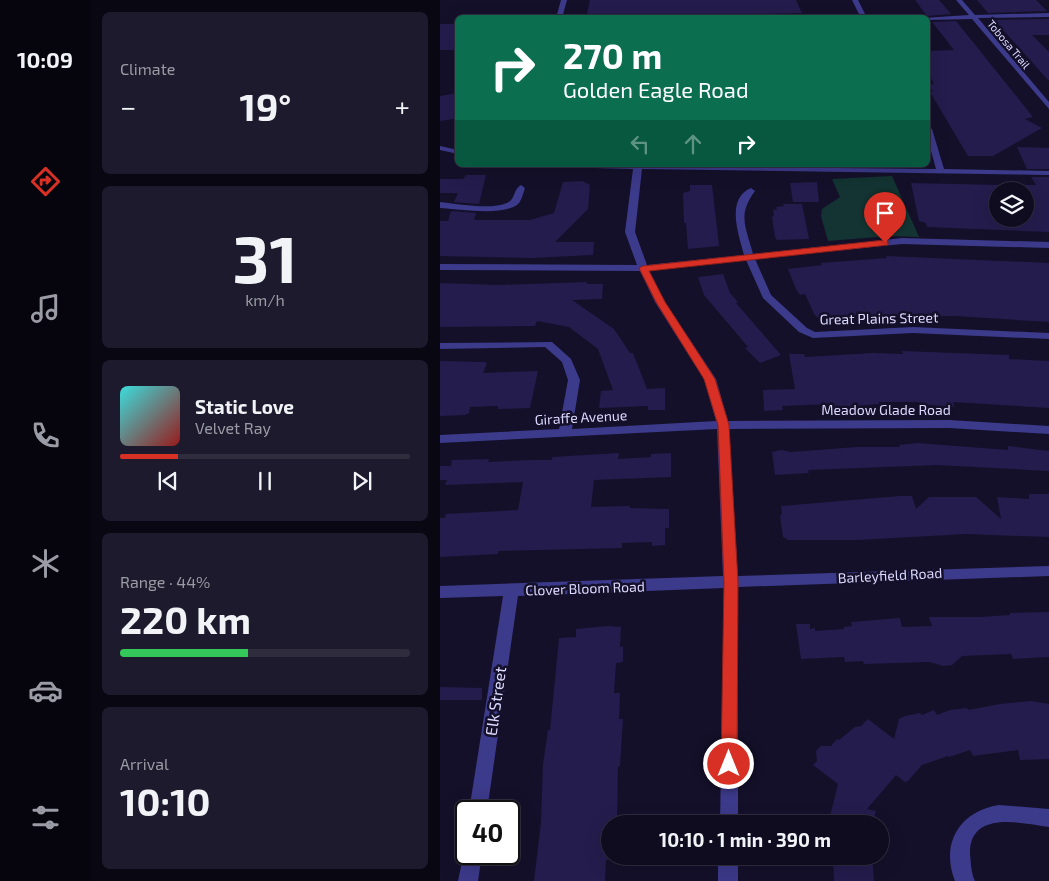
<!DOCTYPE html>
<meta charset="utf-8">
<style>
:root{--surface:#0f0c20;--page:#1d1a2d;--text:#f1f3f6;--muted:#9b9ba5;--line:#2f2c3e;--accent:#d93025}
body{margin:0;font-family:"Exo 2",sans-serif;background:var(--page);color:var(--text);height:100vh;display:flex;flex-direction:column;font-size:19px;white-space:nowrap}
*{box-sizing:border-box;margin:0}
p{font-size:16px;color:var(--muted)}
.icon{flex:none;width:28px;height:28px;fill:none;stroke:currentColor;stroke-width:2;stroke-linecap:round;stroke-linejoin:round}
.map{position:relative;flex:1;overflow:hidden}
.panel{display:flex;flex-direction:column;gap:12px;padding:12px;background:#080712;width:350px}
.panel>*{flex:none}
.top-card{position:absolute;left:15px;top:15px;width:475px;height:152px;border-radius:8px;box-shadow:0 5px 20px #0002,0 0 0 1px var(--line);background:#0b6e4f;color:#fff;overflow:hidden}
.buttons{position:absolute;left:549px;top:182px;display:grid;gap:10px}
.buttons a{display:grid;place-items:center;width:45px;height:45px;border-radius:50%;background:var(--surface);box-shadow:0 5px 20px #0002,0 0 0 1px var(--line);font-size:25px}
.speed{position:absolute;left:15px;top:800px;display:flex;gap:10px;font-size:25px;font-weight:700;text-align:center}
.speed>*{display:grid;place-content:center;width:65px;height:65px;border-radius:50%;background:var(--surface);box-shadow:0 5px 20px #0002,0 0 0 1px var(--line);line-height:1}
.speed .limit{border:2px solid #111;border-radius:8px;background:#fff;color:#111}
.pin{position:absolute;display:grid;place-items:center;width:42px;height:42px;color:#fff;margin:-51px -21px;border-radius:50% 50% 50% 0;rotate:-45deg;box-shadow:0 0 5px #0007}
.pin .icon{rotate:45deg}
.me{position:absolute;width:55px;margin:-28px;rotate:0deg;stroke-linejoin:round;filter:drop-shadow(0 0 4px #0008)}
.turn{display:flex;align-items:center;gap:18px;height:105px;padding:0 25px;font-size:22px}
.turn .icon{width:65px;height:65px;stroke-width:2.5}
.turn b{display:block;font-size:35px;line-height:42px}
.lanes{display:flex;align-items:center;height:48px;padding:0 25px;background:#0003;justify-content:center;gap:25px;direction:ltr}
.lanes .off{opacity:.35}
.big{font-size:38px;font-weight:700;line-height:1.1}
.panel .card{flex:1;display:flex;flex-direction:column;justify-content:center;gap:8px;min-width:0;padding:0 18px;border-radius:8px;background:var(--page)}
.panel .dial{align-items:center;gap:0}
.dial b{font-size:65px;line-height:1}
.song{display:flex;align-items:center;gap:15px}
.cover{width:60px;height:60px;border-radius:8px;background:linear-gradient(135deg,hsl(180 70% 55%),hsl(0 70% 35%))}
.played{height:5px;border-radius:2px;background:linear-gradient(90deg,var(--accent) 20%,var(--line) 20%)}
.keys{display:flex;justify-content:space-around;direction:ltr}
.heat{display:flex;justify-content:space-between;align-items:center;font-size:28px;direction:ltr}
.charge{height:8px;border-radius:4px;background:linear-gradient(90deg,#34c759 44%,var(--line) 0)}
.trip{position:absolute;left:161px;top:815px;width:288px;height:50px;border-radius:25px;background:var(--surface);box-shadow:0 5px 20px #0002,0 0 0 1px var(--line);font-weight:700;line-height:50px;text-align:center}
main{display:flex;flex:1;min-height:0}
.tab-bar{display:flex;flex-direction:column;width:90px;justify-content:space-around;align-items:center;background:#06050d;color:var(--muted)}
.tab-bar .icon{width:35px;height:35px}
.tab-bar .current{color:var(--accent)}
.tab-bar b{font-size:22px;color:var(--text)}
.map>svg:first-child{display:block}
.green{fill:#133432}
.building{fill:#241c4c}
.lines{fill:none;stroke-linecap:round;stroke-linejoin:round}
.minor{fill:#3c3a8a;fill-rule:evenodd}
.route{fill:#d93025;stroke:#8d1f18}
.labels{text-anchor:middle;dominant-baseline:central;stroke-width:5;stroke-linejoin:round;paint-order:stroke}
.far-street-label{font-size:11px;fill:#ddd9ff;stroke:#14102a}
.street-label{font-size:14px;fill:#ddd9ff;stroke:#14102a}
.near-street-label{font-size:16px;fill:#ddd9ff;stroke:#14102a}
</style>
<main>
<nav class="tab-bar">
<b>10:09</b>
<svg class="icon current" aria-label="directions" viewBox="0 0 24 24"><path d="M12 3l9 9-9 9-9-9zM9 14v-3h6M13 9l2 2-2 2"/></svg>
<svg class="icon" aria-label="music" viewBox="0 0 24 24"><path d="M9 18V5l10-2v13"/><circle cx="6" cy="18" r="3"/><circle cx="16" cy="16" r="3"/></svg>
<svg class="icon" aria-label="phone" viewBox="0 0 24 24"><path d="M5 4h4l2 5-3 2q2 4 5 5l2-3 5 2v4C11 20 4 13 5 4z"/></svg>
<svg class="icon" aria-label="climate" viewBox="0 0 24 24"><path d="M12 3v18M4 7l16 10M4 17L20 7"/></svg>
<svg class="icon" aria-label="car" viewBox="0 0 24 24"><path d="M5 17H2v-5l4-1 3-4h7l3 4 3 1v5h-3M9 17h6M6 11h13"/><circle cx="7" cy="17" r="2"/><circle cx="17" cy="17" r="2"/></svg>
<svg class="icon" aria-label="filters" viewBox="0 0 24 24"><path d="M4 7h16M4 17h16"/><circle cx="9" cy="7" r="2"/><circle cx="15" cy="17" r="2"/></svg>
</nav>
<section class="panel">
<div class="card"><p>Climate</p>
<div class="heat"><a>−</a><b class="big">19°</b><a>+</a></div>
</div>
<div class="card dial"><b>31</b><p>km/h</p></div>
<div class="card">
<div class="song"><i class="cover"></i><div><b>Static Love</b><p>Velvet Ray</p></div></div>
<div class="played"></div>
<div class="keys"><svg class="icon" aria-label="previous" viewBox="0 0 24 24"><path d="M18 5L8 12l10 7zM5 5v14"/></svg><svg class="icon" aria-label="pause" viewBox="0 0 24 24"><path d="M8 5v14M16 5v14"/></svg><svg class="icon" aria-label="next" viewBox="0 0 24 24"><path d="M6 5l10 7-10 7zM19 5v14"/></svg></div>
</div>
<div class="card"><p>Range · 44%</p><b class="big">220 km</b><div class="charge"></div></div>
<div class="card"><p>Arrival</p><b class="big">10:10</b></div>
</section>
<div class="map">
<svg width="609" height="881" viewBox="0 0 609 881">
<rect width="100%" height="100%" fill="#14102a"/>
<polygon class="green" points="452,176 479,237 450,236 388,241 381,216 382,209 400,197 392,179"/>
<g class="building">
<polygon points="150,0 356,0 362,13 146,18"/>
<polygon points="475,0 499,0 511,14 487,16"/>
<polygon points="537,0 596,0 607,11 548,13"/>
<polygon points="609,19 609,35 592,35 609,52 609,81 554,20"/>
<polygon points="516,21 593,117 585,119 602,128 553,156 528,156 490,92 493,92 489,85 494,84 488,72 488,51 514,50 492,22"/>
<polygon points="0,24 18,24 18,43 14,50 0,50"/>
<polygon points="18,93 18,118 0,121 0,96"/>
<polygon points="577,147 609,148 609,169 587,169"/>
<polygon points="26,175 46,175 39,204 14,202 18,193 0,193 0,179 23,179"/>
<polygon points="591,177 609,177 609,232 487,227 486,223 479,221 471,183 558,185 558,219 585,219 585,185 596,185"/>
<polygon points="142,181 150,185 148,209 115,242 154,242 153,255 91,258 0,256 0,221 8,221 11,211 36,213 34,220 90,220 114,213 123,182"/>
<polygon points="377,182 379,202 353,202 350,183"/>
<polygon points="250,185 272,185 279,246 248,249 246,223 244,223 243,193 250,191"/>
<polygon points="343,204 362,204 369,239 337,240 335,237 332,217 334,216 333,210 337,209 336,207 344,206"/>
<polygon points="446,256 609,263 609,322 515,316 414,316 413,314 391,318 378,318 374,314 365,294 360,295 356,289 348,269 382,265 381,263 447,258"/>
<polygon points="283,274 290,293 298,302 296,303 341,355 320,363 305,348 308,347 264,295 258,277"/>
<polygon points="147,282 147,284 163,284 162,299 132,300 174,329 190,353 193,353 207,389 225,388 225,410 208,410 208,406 159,408 161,391 173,390 158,349 129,327 97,321 95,326 0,327 0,283 58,285"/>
<polygon points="462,351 569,355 569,359 609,361 609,408 513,402 514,407 479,404 479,402 439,402 439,404 394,408 393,404 342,406 343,410 324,411 323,390 355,389 349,354 364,354 365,357 433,353 463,354"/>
<polygon points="0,361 44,362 47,363 43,373 98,371 90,408 58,409 58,406 30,407 29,413 25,415 0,416"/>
<polygon points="477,443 568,450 568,446 609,451 609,471 497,465 368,470 369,473 335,475 332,452 341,450 351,452 417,447 460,447 459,445"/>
<polygon points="179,453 178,459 211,457 211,454 231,453 231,477 154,480 151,507 190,506 190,508 229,509 229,528 225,528 225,545 212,546 212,542 182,543 182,548 58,551 58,554 0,557 0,518 5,518 6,514 78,510 83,482 5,485 7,480 0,480 0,466 11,466 12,460 49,459 48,462 93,460 112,460 112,457"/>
<polygon points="589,494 609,494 609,537 526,534 418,540 348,540 343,537 340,516 342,514 341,506 460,496 472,496 476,509 489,497 536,497 561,519 557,497 589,499"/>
<polygon points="609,612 609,657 573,659 571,654 522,656 512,665 503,666 490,662 424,664 423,661 405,662 404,657 361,659 356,624 370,624 370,629 375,628 375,631 404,629 404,627 412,626 411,622 460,618 462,627 492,626 489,617 540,617 570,615 570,613"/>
<polygon points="167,626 181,627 180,647 183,646 183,662 176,663 174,693 180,693 179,719 183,719 180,766 178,767 177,820 170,821 170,859 166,860 165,881 94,881 101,822 103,764 108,730 110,730 119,638 136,637 136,629"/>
<polygon points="0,687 42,688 42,700 0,700"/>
<polygon points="591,701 609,704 609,759 580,760 578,750 533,756 530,750 509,757 508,756 482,765 468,781 465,782 456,775 427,809 436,811 433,824 388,824 398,784 373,765 377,761 376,751 381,746 391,746 397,739 399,740 415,727 421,726 428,719 454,739 459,719 465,716 480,713 482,715 494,710 497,715 510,710 527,708 528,710 560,704"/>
<polygon points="393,856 432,856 434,881 394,881"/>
</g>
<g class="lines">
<g class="minor">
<polygon points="121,0 127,0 122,18 116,18"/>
<polygon points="412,0 418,0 427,18 421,18"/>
<polygon points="516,0 522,0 535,15 609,13 609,17 538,18 609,102 609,109 532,19 488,20 488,18 483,18 529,15"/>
<path d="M488 127 492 129 504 169 609 171V175L202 169 195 232 207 265 304 255C299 235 285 199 311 188L315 191C297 215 306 227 313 254L462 238 609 242V248L462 244 315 259 331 295 367 328 375 332 473 327 609 333V339L473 333 373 338 359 332 323 298 306 260 209 270 225 302 276 379 288 421 509 420 609 426V434L509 428 289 429 298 576 609 566V576L298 587V824H280L284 588 78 596 47 811H29L63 596 0 598V586L283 576 277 429 0 443V435L119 429 128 380 122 362 105 347 0 349V343L112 342 131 359 140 380 132 429 276 421 264 379 215 302 200 271 0 270V264L197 265 185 232 193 169 116 167 112 165 496 169 488 140Z"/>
<polygon points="0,146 18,150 18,154 0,150"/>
<path d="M81 185 85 188C83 193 82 199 79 203 66 217 18 209 0 208V202C18 204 51 210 67 203 76 199 73 189 81 185Z"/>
<path d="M559 805 609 809V827C582 823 529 810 530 854 531 863 531 873 535 881H515C500 843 520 811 559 805Z"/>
<polygon points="25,847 26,854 42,854 38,881 18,881"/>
<rect x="278" y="856" width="20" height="25"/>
</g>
</g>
<polygon class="route" points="445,240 448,241 448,245 209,271 225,302 275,379 289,425 298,582 297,764 295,769 289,771 283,769 281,764 284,582 278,425 264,379 216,302 199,268 203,266"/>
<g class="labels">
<g class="far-street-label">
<text transform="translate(569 44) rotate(50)">Tobosa Trail</text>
</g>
<g class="street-label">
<text transform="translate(439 318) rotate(-1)">Great Plains Street</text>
<text x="446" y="409">Meadow Glade Road</text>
<text transform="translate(141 417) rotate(-3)">Giraffe Avenue</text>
<text transform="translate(450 575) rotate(-3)">Barleyfield Road</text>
<text transform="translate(145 588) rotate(-2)">Clover Bloom Road</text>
</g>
<g class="near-street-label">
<text transform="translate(55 701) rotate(-82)">Elk Street</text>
</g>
</g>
</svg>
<div class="buttons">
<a><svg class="icon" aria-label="layers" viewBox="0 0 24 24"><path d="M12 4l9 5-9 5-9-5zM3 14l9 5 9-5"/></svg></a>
</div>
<div class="speed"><div class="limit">40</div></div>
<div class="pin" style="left:445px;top:243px;background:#d93025"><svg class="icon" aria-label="arrive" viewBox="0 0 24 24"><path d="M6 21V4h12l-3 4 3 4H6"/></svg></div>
<svg class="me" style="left:289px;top:764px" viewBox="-20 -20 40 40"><circle r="17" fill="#d93025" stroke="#fff" stroke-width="3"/><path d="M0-11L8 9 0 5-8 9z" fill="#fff"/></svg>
<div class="trip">10:10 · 1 min · 390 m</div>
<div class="top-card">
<div class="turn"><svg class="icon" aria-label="right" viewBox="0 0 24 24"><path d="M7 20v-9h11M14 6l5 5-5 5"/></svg><div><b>270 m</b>Golden Eagle Road</div></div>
<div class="lanes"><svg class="icon off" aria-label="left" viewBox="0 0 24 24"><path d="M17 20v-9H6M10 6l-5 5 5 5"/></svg><svg class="icon off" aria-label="ahead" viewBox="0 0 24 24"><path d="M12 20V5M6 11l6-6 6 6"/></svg><svg class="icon" aria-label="right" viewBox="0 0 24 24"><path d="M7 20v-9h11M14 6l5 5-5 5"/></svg></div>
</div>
</div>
</main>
